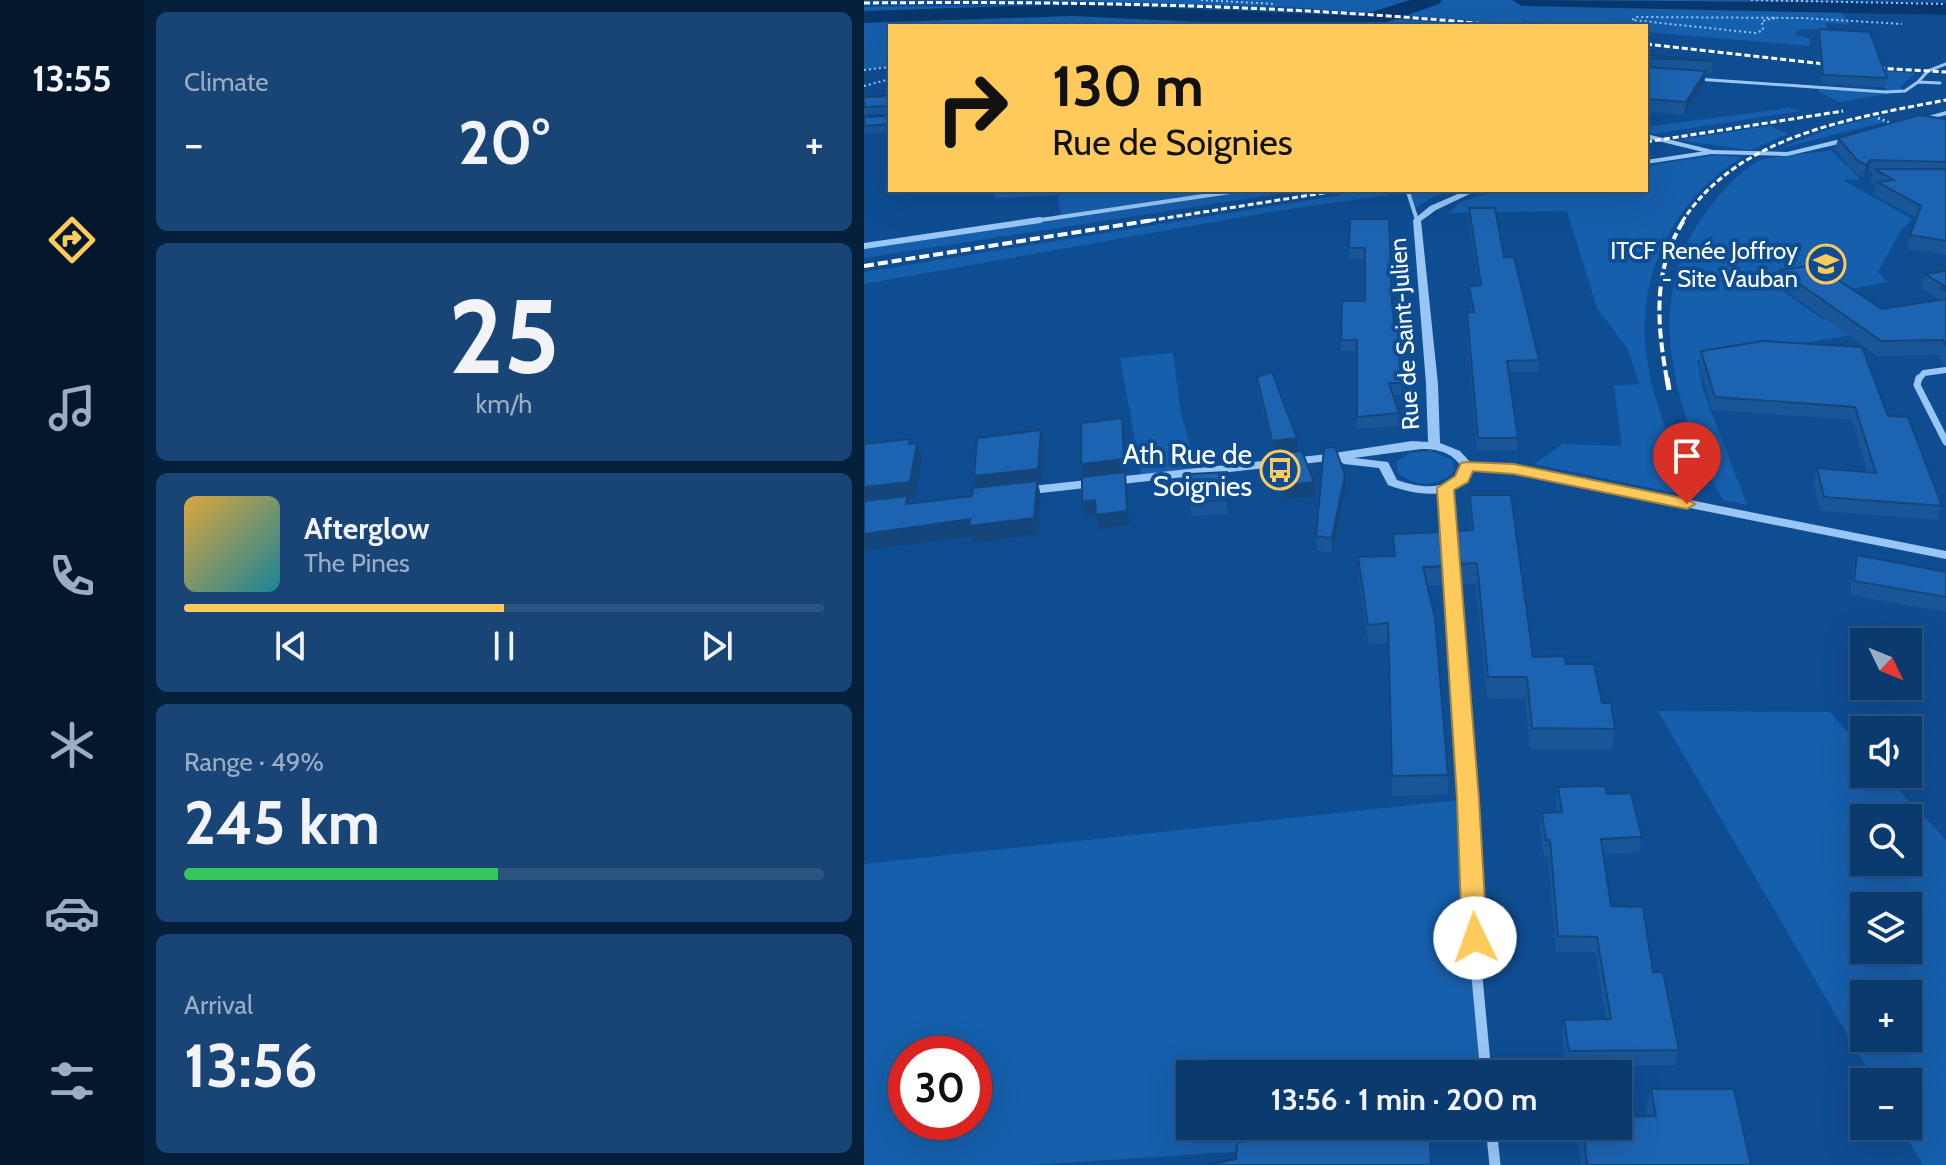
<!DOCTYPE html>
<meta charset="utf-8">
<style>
:root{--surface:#0b3a6e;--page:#194576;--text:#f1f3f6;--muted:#9aadc2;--line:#2b5481;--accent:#ffca5c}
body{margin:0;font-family:Cabin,sans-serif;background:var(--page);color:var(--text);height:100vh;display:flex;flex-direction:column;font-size:30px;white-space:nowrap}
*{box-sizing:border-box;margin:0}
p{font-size:26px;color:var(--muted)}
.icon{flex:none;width:44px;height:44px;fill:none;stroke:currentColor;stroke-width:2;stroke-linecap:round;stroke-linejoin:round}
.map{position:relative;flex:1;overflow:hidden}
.sheet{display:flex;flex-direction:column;gap:12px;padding:12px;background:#06203c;width:720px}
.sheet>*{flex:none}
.guide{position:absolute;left:24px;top:24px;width:760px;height:168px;border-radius:0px;box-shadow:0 8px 32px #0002,0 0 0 2px var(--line);background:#ffca5c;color:#111;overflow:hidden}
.needle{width:52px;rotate:133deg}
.tools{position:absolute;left:986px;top:628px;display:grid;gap:16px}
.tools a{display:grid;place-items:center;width:72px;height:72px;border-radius:0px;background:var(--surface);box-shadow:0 8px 32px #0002,0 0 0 2px var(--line);font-size:40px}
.speed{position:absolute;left:24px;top:1036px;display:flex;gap:16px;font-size:40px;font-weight:700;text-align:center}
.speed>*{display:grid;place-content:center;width:104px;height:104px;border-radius:50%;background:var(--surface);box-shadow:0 8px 32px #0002,0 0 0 2px var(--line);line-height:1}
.speed .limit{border:12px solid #d22;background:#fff;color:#111}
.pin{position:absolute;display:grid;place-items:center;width:68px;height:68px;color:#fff;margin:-82px -34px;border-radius:50% 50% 50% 0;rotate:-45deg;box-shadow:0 0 8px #0007}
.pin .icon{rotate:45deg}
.me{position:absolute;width:88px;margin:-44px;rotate:357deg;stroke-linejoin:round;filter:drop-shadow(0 0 6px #0008)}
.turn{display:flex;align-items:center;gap:28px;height:168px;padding:0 32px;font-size:36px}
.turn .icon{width:104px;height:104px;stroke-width:2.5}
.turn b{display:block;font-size:56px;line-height:68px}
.big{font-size:60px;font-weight:700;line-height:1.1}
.sheet .tile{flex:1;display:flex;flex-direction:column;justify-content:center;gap:12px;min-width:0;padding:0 28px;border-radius:12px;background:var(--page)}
.sheet .dial{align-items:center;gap:0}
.dial b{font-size:104px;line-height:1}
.song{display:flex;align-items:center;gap:24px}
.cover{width:96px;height:96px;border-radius:12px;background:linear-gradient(135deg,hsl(40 70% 55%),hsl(190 70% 35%))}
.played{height:8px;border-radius:4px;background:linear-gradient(90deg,var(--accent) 50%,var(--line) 50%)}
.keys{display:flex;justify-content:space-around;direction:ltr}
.heat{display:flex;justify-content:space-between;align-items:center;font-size:44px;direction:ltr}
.charge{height:12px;border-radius:6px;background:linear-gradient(90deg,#34c759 49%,var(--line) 0)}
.trip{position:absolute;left:312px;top:1060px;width:456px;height:80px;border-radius:0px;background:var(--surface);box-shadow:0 8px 32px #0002,0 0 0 2px var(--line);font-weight:700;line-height:80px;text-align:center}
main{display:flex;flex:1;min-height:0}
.tabs{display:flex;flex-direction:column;width:144px;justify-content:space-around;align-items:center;background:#04172c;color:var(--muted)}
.tabs .icon{width:56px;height:56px}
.tabs .selected{color:var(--accent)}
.tabs b{font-size:36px;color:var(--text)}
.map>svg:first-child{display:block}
.green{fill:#165fac;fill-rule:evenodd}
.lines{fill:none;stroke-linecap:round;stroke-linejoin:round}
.river{fill:#08376d;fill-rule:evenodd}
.path-far1{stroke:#99c6f4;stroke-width:2;stroke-dasharray:2 3;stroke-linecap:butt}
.path{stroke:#99c6f4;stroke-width:3;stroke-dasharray:2 3;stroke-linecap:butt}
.minor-far5{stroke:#99c6f4;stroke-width:3}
.minor-far4{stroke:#99c6f4;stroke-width:4}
.minor-far3{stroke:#99c6f4;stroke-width:6}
.minor-far2{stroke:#99c6f4;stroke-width:7}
.minor-far1{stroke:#99c6f4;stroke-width:9}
.minor{stroke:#99c6f4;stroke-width:11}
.tertiary{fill:#99c6f4;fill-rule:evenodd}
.rail-far2{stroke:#fff;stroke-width:3;stroke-dasharray:6 3;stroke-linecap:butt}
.rail-far1{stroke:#fff;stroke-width:4;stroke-dasharray:10 4;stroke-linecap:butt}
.rail{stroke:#fff;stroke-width:5;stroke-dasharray:12 5;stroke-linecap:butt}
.wall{fill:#185698}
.shaded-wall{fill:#14467c}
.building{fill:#1c64b1;stroke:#14467c;stroke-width:2}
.route{fill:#ffca5c;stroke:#a6833c;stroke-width:2}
.labels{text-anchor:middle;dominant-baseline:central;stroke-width:8;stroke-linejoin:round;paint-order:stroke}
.far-poi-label{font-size:24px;fill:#fff;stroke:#0f4d92;text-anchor:end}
.far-street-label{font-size:24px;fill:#fff;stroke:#0f4d92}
.poi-label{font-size:28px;fill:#fff;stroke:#0f4d92;text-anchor:end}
</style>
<main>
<nav class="tabs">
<b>13:55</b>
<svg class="icon selected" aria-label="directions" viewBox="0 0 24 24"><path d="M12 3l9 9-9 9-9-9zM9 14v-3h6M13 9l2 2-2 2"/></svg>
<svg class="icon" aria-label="music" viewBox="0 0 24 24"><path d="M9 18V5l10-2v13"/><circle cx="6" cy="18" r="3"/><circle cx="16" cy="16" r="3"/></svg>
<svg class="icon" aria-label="phone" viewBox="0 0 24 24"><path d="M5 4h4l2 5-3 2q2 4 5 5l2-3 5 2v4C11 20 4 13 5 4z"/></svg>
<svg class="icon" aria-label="climate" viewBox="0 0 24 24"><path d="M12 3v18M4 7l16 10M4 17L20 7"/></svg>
<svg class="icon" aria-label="car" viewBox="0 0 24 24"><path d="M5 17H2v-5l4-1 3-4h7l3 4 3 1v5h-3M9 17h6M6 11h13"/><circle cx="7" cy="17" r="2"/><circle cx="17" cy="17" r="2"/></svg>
<svg class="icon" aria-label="filters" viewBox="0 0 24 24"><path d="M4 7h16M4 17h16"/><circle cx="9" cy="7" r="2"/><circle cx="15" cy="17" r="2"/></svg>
</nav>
<section class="sheet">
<div class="tile"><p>Climate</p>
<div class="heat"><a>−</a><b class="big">20°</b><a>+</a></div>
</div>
<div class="tile dial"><b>25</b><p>km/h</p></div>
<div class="tile">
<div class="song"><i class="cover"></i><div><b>Afterglow</b><p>The Pines</p></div></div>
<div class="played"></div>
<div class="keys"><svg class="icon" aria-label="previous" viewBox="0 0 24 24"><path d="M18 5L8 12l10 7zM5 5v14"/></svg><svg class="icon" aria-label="pause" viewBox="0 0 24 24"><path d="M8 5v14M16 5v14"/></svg><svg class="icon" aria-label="next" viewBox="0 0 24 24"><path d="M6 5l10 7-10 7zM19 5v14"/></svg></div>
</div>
<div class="tile"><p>Range · 49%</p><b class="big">245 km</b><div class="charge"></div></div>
<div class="tile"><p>Arrival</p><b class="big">13:56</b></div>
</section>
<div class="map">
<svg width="1082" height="1165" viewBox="0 0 1082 1165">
<rect width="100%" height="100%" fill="#0f4d92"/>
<g class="green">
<polygon points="179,0 887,0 1082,4 1082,15 977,12 986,24 962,23 963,29 937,29 930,34 945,38 946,46 782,32 782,26 659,21 653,24 426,7"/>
<polygon points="208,5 428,13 572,22 574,26 26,26 26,67 0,70 0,7"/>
<polygon points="1015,71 1051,73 1036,87 1041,91 975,102 955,92 954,88 1022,91"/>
<polygon points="925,108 937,111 789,134 782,132 782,127"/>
<polygon points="1011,117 1021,122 913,149 973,126"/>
<polygon points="906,126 924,134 886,150 813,140"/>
<path d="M967 150 996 179 979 180 1048 219 1037 230 1014 272 1023 282 967 293 949 280 912 286 958 319 975 316 995 334 833 360 839 390 883 505 859 500C811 412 776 301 842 212 856 193 874 172 895 161 903 156 951 154 967 150Z"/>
<path d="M851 155 878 157C806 202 769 282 784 366 791 410 813 453 828 494L807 492 670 464 699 444 758 446 750 386 775 384 764 349 733 308 703 211 584 213 597 202 633 190H782V166Z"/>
<polygon points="130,190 438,190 0,258 0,246 197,216 194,195 131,198"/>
<polygon points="507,190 590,190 569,197 550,209 544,192 406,212 0,284 0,272"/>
<polygon points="309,353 316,409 333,472 278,478 256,358"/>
<path d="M566 451 588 460 591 470C577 488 549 487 533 472V461L546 453Z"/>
<path d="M794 711 966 712 1000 751V774H1020L1082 840V1165H1059L1036 1126H1044V1082H1011ZM1000 818H1044V862H1000ZM1000 906H1044V950H1000ZM1000 994H1044V1038H1000Z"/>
<path d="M604 799 622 1074H326V1126H415L397 1150 167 1165H0V864ZM42 1054H110V1122H42Z"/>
</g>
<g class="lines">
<g class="river">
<polygon points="546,0 578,0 575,4 512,26 419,26 208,16 0,23 0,11 208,4 495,16"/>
<polygon points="648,0 1082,3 1082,15 658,6"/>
</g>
<g class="path-far1">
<polyline points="337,0 411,4"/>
<polyline points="887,0 1082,4"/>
<polyline points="911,18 898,21 899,30 892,33 768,20 772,17 939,18 1038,24"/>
<polyline points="0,70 26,67"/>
<polyline points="0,86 26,79"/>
</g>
<polyline class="path" points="1014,118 1031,125"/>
<g class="minor-far5">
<polyline points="832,79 1022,92 1041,91 1054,82 1076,83"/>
<polyline points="1054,82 1064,71 1082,64"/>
</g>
<g class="minor-far4">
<polyline points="782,136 848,152"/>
<polyline points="544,192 553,220"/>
<polyline points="163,222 380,190"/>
</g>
<g class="minor-far3">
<polyline points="0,246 176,220"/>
<polyline points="1054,380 1060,373 1082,370"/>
</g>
<g class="minor-far2">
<polyline points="1055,378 1053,385 1082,442"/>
<polyline points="581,488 588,581"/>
</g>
<polyline class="minor-far1" points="588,579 606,838"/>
<g class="minor">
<polyline points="606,836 612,966 622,1074"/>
<polyline points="627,1126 631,1165"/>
</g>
<g class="tertiary">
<polygon points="1082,111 1082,115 1051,123 1047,121"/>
<polygon points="989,136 992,136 992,140 923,156 848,154 782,164 782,160 848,150 923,152"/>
<path d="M603 190H614L572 210 557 221 574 384 576 443 596 451 607 463 650 465 1082 551V559L650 473 608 470C595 503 550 495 524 485L515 468 480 464 474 460 159 495 153 491 159 487 464 454 548 441 564 442 562 384 549 220 566 206ZM557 449C574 449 587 452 597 466 586 493 556 488 533 480L524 462 490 458Z"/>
</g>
<g class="rail-far2">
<path d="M0 3C215 1 430 5 644 26"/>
<polyline points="782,44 978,66 1082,72"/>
<polyline points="782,142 979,111"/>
<polyline points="277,222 478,190"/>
<path d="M818 222C873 135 989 118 1082 100"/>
</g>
<g class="rail-far1">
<polyline points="0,266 289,220"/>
<path d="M803 380C793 324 788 270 820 220"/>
</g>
<polyline class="rail" points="803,378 805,390"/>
</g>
<g class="wall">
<polygon points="955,29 1023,78 1020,87 958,84 954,37"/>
<polygon points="782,55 849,61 847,73 842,73 840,84 820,115 782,112"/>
<polygon points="0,91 2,97 26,96 26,114 0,115"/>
<polygon points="26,114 26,132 0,134 0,117 24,116"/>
<polygon points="1082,119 1082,255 1043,249 1053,218 1010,195 1012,184 1007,182 1009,173 1004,172 1000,177 990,172 971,149 974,138"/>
<polygon points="605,208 640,257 675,360 674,372 645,372 654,438 653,450 613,450 602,323 603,312 607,312 605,296 605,286 615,285 604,218"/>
<polygon points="486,219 528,301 537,383 537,395 529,395 535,413 535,426 493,429 493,351 477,351 477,340 501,301 501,259 485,259"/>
<polygon points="916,270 1018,309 1073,301 1073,298 1057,288 1061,274 1082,271 1082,365 1079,364 1075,355 1013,356 913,284"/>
<polygon points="837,351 1024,416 1078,506 1073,520 956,511 949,482 953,468 1003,472 988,420 848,410 835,364"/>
<polygon points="393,377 434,451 451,496 420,500 413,468 412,454 410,455 394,390"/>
<polygon points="363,472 365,486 364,514 327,516 325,502"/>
<polygon points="481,475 482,489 468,553 453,550 452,536"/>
<polygon points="606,495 669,657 702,664 738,703 751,729 748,750 666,749 661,698 623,699 612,584 596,584 594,575 592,551 593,531 607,530 605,515"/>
<polygon points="529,534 581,566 581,585 564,586 584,775 584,795 528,796 524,643 505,645 494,576 494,557 529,556"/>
<polygon points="993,555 1082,572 1082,612 986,595 989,569"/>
<polygon points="694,787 743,794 778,837 775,853 739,854 747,906 789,972 815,1050 811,1065 702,1067 698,1035 700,1020 742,1019 731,952 692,952 684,856 680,856 676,829 678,813 694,812 692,803"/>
<polygon points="787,1089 887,1165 717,1165 714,1139 716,1126 754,1126 783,1116 782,1111"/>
</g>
<g class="shaded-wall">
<polygon points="842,71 840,84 820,115 822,102"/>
<polygon points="1007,160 1004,172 1000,177 1002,165"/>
<polygon points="258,418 260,432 262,472 261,473 266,525 235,529 232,515 221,516 218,502 231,500 263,511 220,477 217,464"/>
<polygon points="177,430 180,443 178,483 174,483 177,496 174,534 109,543 107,536 0,551 0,534 107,519 114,490 110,476"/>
<polygon points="433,438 434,452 410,455 408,441"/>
<polygon points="53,443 58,458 51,498 44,499 48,512 0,504 0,487"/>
<polygon points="363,472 365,486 364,514 362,500"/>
<polygon points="481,475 482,489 468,553 468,538"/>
<polygon points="450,482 451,496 420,500 419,486"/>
</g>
<g class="building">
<polygon points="955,29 1006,32 1023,78 959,75"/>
<polygon points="782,55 849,61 784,58 782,59"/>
<polygon points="782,65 783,67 842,71 822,102 782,99"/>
<polygon points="0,91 0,97 26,96 26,108 25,106 0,107"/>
<polygon points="26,114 26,124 0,126 0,117 24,116"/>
<polygon points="1055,115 1082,119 1082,162 1007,160 1002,165 993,160 974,138"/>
<polygon points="1010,169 1082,169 1082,241 1046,235 1057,206 1013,182 1030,180"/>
<polygon points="605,208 631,208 640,257 650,257 675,360 643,361 654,438 614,438 603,312 610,312 605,286 617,285"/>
<polygon points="486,219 525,219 528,301 530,322 533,322 537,383 525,383 535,413 493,417 493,340 477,340 478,301 501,301 501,248 485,248"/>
<polygon points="952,265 1018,309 1082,299 1082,346 1079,340 1017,341 916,270"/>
<polygon points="1082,271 1082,291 1077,288 1082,287 1061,274"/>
<polygon points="899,341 998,347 1024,416 1044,417 1078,506 960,497 953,468 1012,473 991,407 851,397 837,351"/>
<polygon points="408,372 433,438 408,441 393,377"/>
<polygon points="258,418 260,459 217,464 217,423"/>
<polygon points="177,430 174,469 110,476 113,438"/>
<polygon points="46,439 45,444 53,443 46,482 0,487 0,444"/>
<polygon points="471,447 481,475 468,538 452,536 460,448"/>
<polygon points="438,451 450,482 419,486 412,454"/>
<polygon points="261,472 263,511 232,515 231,500 218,502 218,477"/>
<polygon points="363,472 362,500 325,502 327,474"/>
<polygon points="173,481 170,518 104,526 107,519 0,534 0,501 44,496 42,504 108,496 109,488"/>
<polygon points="606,495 647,495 669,657 700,656 702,664 730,664 738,703 747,703 751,729 668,728 663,677 624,677 613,563 597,564 595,554 593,531 609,530"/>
<polygon points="580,532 581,566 559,567 571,618 584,775 528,776 524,623 504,625 494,557 531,556 529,534"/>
<polygon points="993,555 1082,572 1082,597 990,581"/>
<polygon points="741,786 743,794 767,793 778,837 737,839 747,906 779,907 789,972 799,972 815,1050 705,1051 700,1020 747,1019 733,937 694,936 686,840 682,840 678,813 698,812 694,787"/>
<polygon points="787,1089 870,1089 887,1165 723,1165 719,1126 754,1126 754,1117 792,1116"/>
<polygon points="510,1126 565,1126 567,1165 344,1165 372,1159 373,1142 510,1133"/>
</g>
<polygon class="route" points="603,462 650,464 823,499 831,504 823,509 650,474 609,471 604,482 590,490 615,799 623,938 620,946 611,949 602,946 598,938 593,799 573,488 591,476 597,463"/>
<defs>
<g id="school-ring" transform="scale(2)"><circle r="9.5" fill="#0f4d92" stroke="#ffca5c" stroke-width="1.5"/><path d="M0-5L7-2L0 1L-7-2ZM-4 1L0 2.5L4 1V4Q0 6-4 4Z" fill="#ffca5c"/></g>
<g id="bus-ring" transform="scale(2)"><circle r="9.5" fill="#0f4d92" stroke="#ffca5c" stroke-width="1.5"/><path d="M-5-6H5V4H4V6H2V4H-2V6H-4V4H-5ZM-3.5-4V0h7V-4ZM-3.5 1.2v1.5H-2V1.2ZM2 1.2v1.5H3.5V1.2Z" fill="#ffca5c"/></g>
</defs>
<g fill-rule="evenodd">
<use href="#school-ring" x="962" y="264"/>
<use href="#bus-ring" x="416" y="470"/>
</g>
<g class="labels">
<g class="far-poi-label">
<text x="934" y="250">ITCF Renée Joffroy<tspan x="934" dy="28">- Site Vauban</tspan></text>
</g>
<g class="far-street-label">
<text transform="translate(540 334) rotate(-94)">Rue de Saint-Julien</text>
</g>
<g class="poi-label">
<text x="388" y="454">Ath Rue de<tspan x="388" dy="32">Soignies</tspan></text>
</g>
</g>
</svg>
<div class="tools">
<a><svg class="needle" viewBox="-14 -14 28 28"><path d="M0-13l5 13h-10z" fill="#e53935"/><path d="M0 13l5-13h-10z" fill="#9aadc2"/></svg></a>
<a><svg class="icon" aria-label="sound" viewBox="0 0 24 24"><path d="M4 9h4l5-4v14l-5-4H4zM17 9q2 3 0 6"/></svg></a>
<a><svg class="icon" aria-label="search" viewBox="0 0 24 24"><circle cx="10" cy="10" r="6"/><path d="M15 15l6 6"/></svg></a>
<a><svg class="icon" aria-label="layers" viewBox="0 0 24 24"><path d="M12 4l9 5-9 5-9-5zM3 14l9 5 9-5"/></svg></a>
<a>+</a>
<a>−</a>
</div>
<div class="speed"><div class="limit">30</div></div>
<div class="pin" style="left:823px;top:504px;background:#d93025"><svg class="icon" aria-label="arrive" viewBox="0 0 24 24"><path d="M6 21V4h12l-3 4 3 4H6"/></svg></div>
<svg class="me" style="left:611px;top:938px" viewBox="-20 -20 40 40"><circle r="19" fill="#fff"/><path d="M0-13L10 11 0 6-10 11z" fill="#ffca5c"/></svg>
<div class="trip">13:56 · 1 min · 200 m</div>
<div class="guide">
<div class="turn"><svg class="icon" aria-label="right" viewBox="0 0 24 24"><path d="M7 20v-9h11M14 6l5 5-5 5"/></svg><div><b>130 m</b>Rue de Soignies</div></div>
</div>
</div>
</main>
